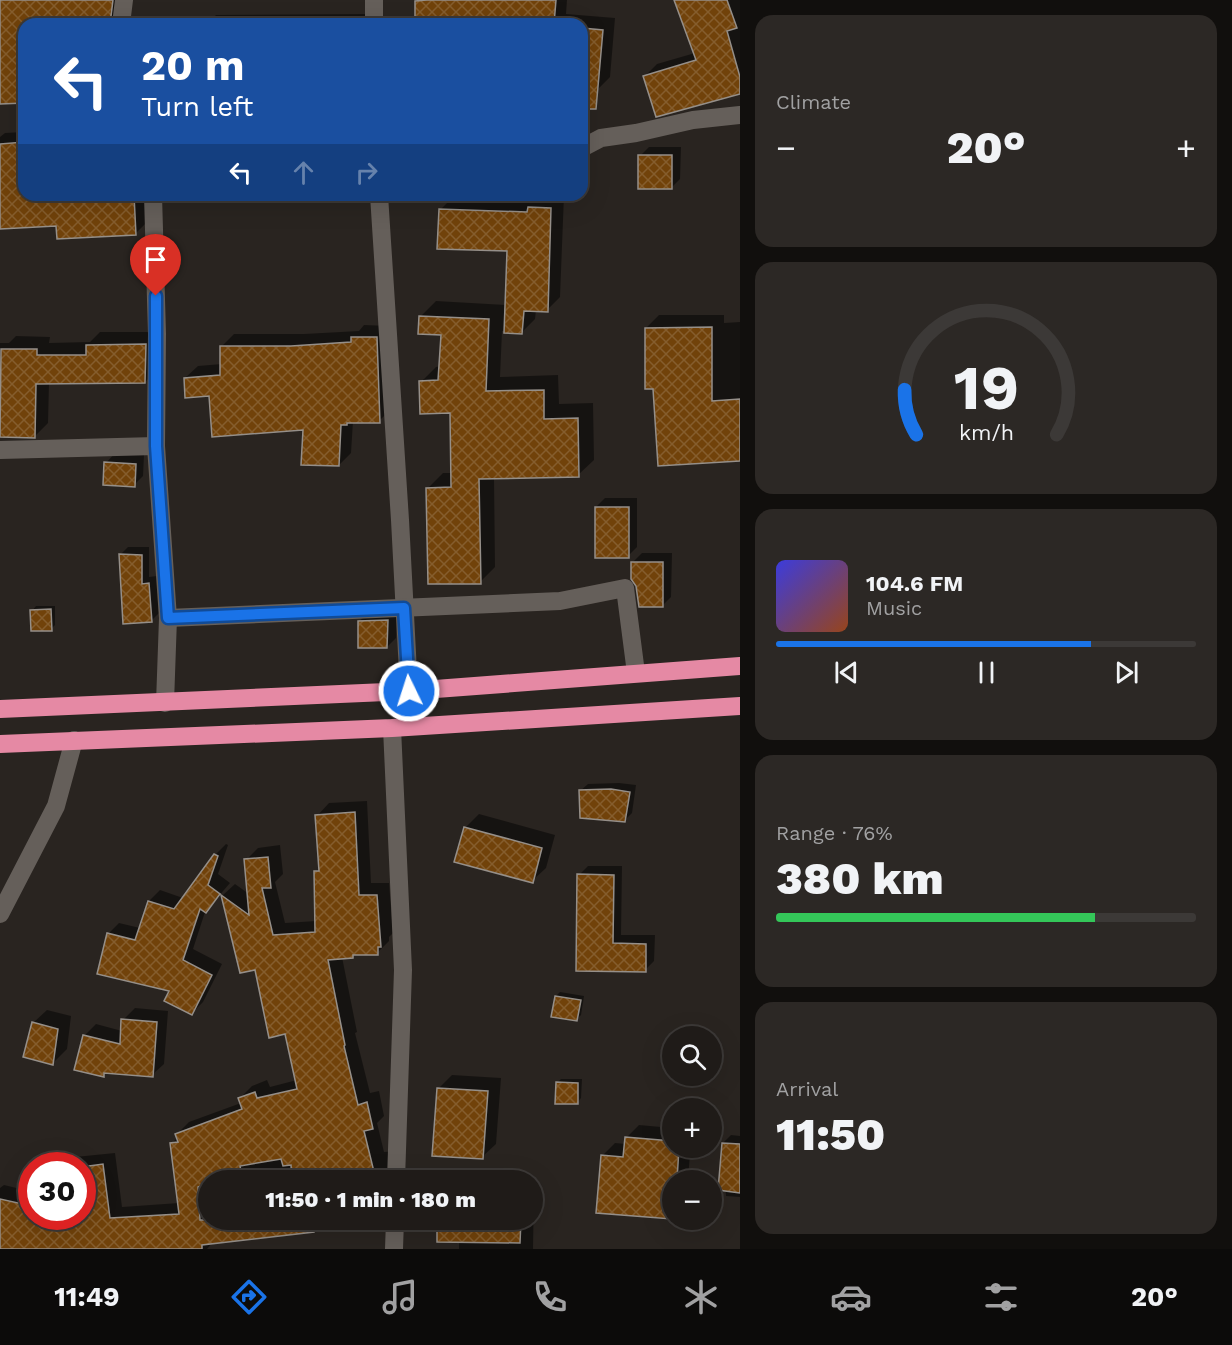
<!DOCTYPE html>
<meta charset="utf-8">
<style>
:root{--surface:#1f1b18;--page:#2c2825;--text:#f1f3f6;--muted:#a1a1a2;--line:#3c3937;--accent:#1a73e8}
body{margin:0;font-family:"Work Sans",sans-serif;background:var(--page);color:var(--text);height:100vh;display:flex;flex-direction:column;font-size:22px;white-space:nowrap}
*{box-sizing:border-box;margin:0}
p{font-size:20px;color:var(--muted)}
.icon{flex:none;width:33px;height:33px;fill:none;stroke:currentColor;stroke-width:2;stroke-linecap:round;stroke-linejoin:round}
.map{position:relative;flex:1;overflow:hidden}
.sheet{display:flex;flex-direction:column;gap:15px;padding:15px;background:#110f0d;width:492px}
.sheet>*{flex:none}
.guide{position:absolute;left:18px;top:18px;width:570px;height:183px;border-radius:18px;box-shadow:0 6px 24px #0002,0 0 0 2px var(--line);background:#1a4fa0;color:#fff;overflow:hidden}
.buttons{position:absolute;left:662px;top:1026px;display:grid;gap:12px}
.buttons a{display:grid;place-items:center;width:60px;height:60px;border-radius:50%;background:var(--surface);box-shadow:0 6px 24px #0002,0 0 0 2px var(--line);font-size:30px}
.speed{position:absolute;left:18px;top:1152px;display:flex;gap:12px;font-size:30px;font-weight:700;text-align:center}
.speed>*{display:grid;place-content:center;width:78px;height:78px;border-radius:50%;background:var(--surface);box-shadow:0 6px 24px #0002,0 0 0 2px var(--line);line-height:1}
.speed .limit{border:9px solid #d22;background:#fff;color:#111}
.pin{position:absolute;display:grid;place-items:center;width:51px;height:51px;color:#fff;margin:-62px -26px;border-radius:50% 50% 50% 0;rotate:-45deg;box-shadow:0 0 6px #0007}
.pin .icon{rotate:45deg}
.me{position:absolute;width:66px;margin:-33px;rotate:356deg;stroke-linejoin:round;filter:drop-shadow(0 0 4px #0008)}
.turn{display:flex;align-items:center;gap:21px;height:126px;padding:0 24px;font-size:27px}
.turn .icon{width:78px;height:78px;stroke-width:2.5}
.turn b{display:block;font-size:42px;line-height:51px}
.lanes{display:flex;align-items:center;height:57px;padding:0 24px;background:#0003;justify-content:center;gap:30px;direction:ltr}
.lanes .off{opacity:.35}
.big{font-size:45px;font-weight:800;line-height:1.1}
.sheet .widget{flex:1;display:flex;flex-direction:column;justify-content:center;gap:9px;min-width:0;padding:0 21px;border-radius:18px;background:var(--page)}
.sheet .dial{align-items:center;gap:0}
.dial svg{height:156px;overflow:visible;fill:none;stroke:var(--line);stroke-width:7;stroke-linecap:round;text-anchor:middle}
.dial text{fill:var(--text);stroke:none}
.song{display:flex;align-items:center;gap:18px}
.cover{width:72px;height:72px;border-radius:9px;background:linear-gradient(135deg,hsl(240 70% 55%),hsl(20 70% 35%))}
.played{height:6px;border-radius:3px;background:linear-gradient(90deg,var(--accent) 75%,var(--line) 75%)}
.keys{display:flex;justify-content:space-around;direction:ltr}
.heat{display:flex;justify-content:space-between;align-items:center;font-size:33px;direction:ltr}
.charge{height:9px;border-radius:4px;background:linear-gradient(90deg,#34c759 76%,var(--line) 0)}
.trip{position:absolute;left:198px;top:1170px;width:345px;height:60px;border-radius:30px;background:var(--surface);box-shadow:0 6px 24px #0002,0 0 0 2px var(--line);font-weight:800;line-height:60px;text-align:center}
.tab-bar{display:flex;height:96px;justify-content:space-around;align-items:center;background:#0c0b0a;color:var(--muted)}
.tab-bar .icon{width:42px;height:42px}
.tab-bar .active{color:var(--accent)}
.tab-bar b{font-size:27px;color:var(--text)}
main{display:flex;flex:1;min-height:0}
.map>svg:first-child{display:block}
.shadow{fill:#0007}
.building{fill:url(#building-cross-hatch);stroke:#958f89;stroke-width:1.5}
.lines{fill:none;stroke-linecap:round;stroke-linejoin:round}
.minor{stroke:#655f5a;stroke-width:18}
.highway{stroke:#e589a4;stroke-width:18}
.route-casing{stroke:#114b97;stroke-width:15}
.route{stroke:#1a73e8;stroke-width:10}
</style>
<main>
<div class="map">
<svg width="740" height="1249" viewBox="0 0 740 1249">
<defs>
<pattern id="building-cross-hatch" width="8" height="8" patternUnits="userSpaceOnUse" patternTransform="scale(1.5)"><rect width="8" height="8" fill="#71420a"/><path d="M0 0l8 8M0 8l8-8" fill="none" stroke="#855d2d"/></pattern>
</defs>
<rect width="100%" height="100%" fill="#292420"/>
<g class="shadow">
<polygon points="0,0 124,0 123,15 132,23 143,20 143,24 24,24 24,102 0,70"/>
<polygon points="418,0 567,0 566,14 615,18 610,77 597,90 582,89 582,24 427,24 427,19 416,2"/>
<polygon points="676,0 740,0 740,92 657,115 645,76 657,64 695,53"/>
<polygon points="375,14 376,18 383,24 207,24 216,15"/>
<polygon points="24,132 24,195 146,195 148,221 135,234 58,225 0,228 0,137 5,133"/>
<polygon points="649,147 681,147 680,179 671,188 640,156"/>
<polygon points="542,195 564,195 560,297 547,310 536,310 535,319 522,332 502,331 500,377 558,375 559,404 593,403 594,460 578,475 494,477 495,567 480,582 428,488 443,473 452,473 451,411 421,382 436,367 441,366 442,333 421,316 436,301 506,305 509,250 440,210 454,196 538,199"/>
<polygon points="659,315 724,315 724,323 740,322 740,459 659,464 654,387 646,328"/>
<polygon points="364,325 389,326 391,409 379,421 353,421 351,453 339,465 304,429 210,394 185,378 198,366 222,364 222,346 234,334 304,334 359,331"/>
<polygon points="100,332 158,332 158,369 145,382 49,383 48,423 35,436 0,436 0,343 9,343 16,336 50,337 49,343 90,342"/>
<polygon points="115,453 144,455 143,476 134,485 106,463"/>
<polygon points="605,498 637,498 637,547 628,556 596,507"/>
<polygon points="128,547 149,547 149,577 157,576 159,613 151,621 120,555"/>
<polygon points="642,553 672,553 671,597 662,606 633,562"/>
<polygon points="36,606 55,606 55,625 51,629 32,611"/>
<polygon points="396,611 396,638 387,647 359,622 368,612"/>
<polygon points="619,783 636,785 632,813 625,820 580,791 588,784"/>
<polygon points="367,801 371,883 389,883 393,933 389,937 389,941 377,953 356,953 353,956 342,957 357,1032 355,1033 370,1093 379,1091 384,1116 377,1123 384,1152 397,1151 388,1180 208,1180 208,1220 372,1220 299,1227 213,1242 207,1249 62,1249 82,1216 82,1166 58,1166 65,1158 115,1153 122,1207 179,1203 171,1144 178,1137 177,1134 189,1122 241,1103 240,1098 252,1086 267,1080 270,1087 297,1080 287,1032 256,968 241,971 223,895 235,884 249,894 246,860 258,848 280,845 283,874 275,882 285,923 316,921 316,872 320,867 317,816 329,803"/>
<polygon points="479,814 555,835 546,868 532,881 465,828"/>
<polygon points="226,844 228,845 218,874 230,883 205,912 193,949 222,964 203,1002 192,1013 171,990 108,934 119,923 140,928 149,901 160,890 183,898 215,855"/>
<polygon points="588,866 622,866 621,935 655,935 654,961 645,970 577,969 579,875"/>
<polygon points="560,992 584,996 581,1015 577,1019 556,996"/>
<polygon points="135,1008 168,1011 164,1064 152,1075 106,1072 103,1075 84,1036 96,1024 122,1031 123,1020"/>
<polygon points="47,1010 71,1016 67,1049 53,1063 33,1023"/>
<polygon points="452,1075 501,1078 496,1144 482,1157 439,1088"/>
<polygon points="561,1079 582,1079 581,1098 577,1103 557,1083"/>
<polygon points="639,1125 672,1128 672,1148 695,1148 690,1153 688,1180 672,1180 672,1217 602,1156 615,1143 626,1144 626,1138"/>
<polygon points="731,1135 740,1136 740,1197 726,1196 723,1143"/>
<polygon points="4,1185 29,1191 32,1188 32,1216 40,1249 0,1249 0,1188"/>
<polygon points="532,1189 534,1189 533,1249 459,1249 459,1240 438,1240 439,1220 532,1220"/>
</g>
<g class="building">
<polygon points="0,0 113,0 110,24 24,24 24,103 0,104"/>
<polygon points="427,0 556,0 554,24 426,24 426,21 415,21 415,1"/>
<polygon points="674,0 727,0 737,28 727,31 740,77 740,94 656,117 643,76 696,60"/>
<polygon points="582,28 603,30 596,109 582,109"/>
<polygon points="24,142 24,195 37,195 37,198 134,195 136,235 57,239 56,226 0,229 0,144"/>
<rect x="638" y="155" width="34" height="34"/>
<polygon points="528,207 551,208 548,312 524,311 522,334 504,333 507,251 437,249 439,209 527,212"/>
<polygon points="419,316 489,319 486,391 544,390 544,419 578,418 579,477 479,479 481,584 428,584 426,488 451,487 450,413 420,414 419,381 438,380 441,335 418,334"/>
<polygon points="712,327 712,401 740,399 740,461 658,466 653,389 645,389 645,328"/>
<polygon points="351,337 377,337 380,423 347,423 347,425 341,425 339,466 301,465 303,430 212,437 209,396 185,398 184,378 220,375 220,346 291,346 351,342"/>
<polygon points="146,344 145,383 36,384 35,438 0,437 1,349 37,349 37,355 86,355 86,345"/>
<polygon points="104,462 136,464 135,487 103,485"/>
<rect x="595" y="507" width="34" height="51"/>
<polygon points="119,554 142,555 142,584 149,583 152,622 123,624"/>
<polygon points="631,562 663,562 663,607 639,607 636,586 631,579"/>
<polygon points="51,609 52,631 31,631 30,610"/>
<polygon points="388,620 387,648 358,648 358,621"/>
<polygon points="611,789 630,792 625,822 580,818 579,790"/>
<polygon points="355,812 359,895 377,895 381,947 378,947 378,955 353,955 353,958 328,960 345,1045 344,1046 358,1105 367,1102 373,1129 364,1131 376,1180 292,1180 291,1165 283,1166 281,1159 240,1166 241,1171 215,1180 208,1180 208,1183 198,1187 200,1220 314,1220 314,1232 202,1245 202,1249 0,1249 0,1199 32,1206 32,1216 82,1216 82,1167 103,1164 110,1218 179,1214 170,1143 178,1142 175,1134 242,1109 238,1098 255,1092 257,1098 297,1089 285,1034 269,1038 255,970 240,973 221,895 249,915 244,859 268,857 271,888 262,888 273,935 315,932 314,871 319,871 315,815"/>
<polygon points="464,827 542,848 533,883 454,862"/>
<polygon points="214,854 218,856 208,885 220,894 206,913 200,909 183,960 212,975 192,1015 164,1001 169,991 97,974 107,933 135,940 148,901 174,909"/>
<polygon points="577,874 614,875 613,943 646,944 646,972 576,971"/>
<polygon points="555,996 581,1000 577,1021 551,1017"/>
<polygon points="121,1019 157,1022 153,1077 104,1073 104,1077 74,1070 83,1035 120,1044"/>
<polygon points="32,1022 58,1029 53,1065 23,1057"/>
<polygon points="556,1082 578,1083 578,1104 555,1104"/>
<polygon points="437,1088 488,1091 483,1159 432,1156"/>
<polygon points="625,1137 672,1141 672,1148 679,1148 677,1180 672,1180 672,1219 596,1213 601,1155 623,1157"/>
<polygon points="722,1143 740,1144 740,1193 718,1190"/>
<polygon points="437,1220 521,1220 520,1243 437,1242"/>
</g>
<g class="lines">
<g class="minor">
<polyline points="374,0 374,24"/>
<polyline points="121,24 124,0"/>
<polyline points="582,148 601,138 636,133 693,120 740,115"/>
<polyline points="153,195 157,334 156,446 168,618 165,703"/>
<polyline points="379,195 400,520 409,691"/>
<polyline points="0,450 156,446"/>
<polyline points="168,618 560,601 625,588 636,673"/>
<polyline points="392,728 403,970 396,1180"/>
<polyline points="0,914 56,806 74,740"/>
<polyline points="394,1249 395,1220"/>
</g>
<g class="highway">
<polyline points="0,709 409,691 740,666"/>
<polyline points="0,744 392,728 740,706"/>
</g>
</g>
<g class="lines">
<g class="route-casing">
<polyline id="route" points="156,296 156,446 168,618 404,608 409,691"/>
</g>
<use href="#route" class="route"/>
</g>
</svg>
<div class="buttons">
<a><svg class="icon" aria-label="search" viewBox="0 0 24 24"><circle cx="10" cy="10" r="6"/><path d="M15 15l6 6"/></svg></a>
<a>+</a>
<a>−</a>
</div>
<div class="speed"><div class="limit">30</div></div>
<div class="pin" style="left:156px;top:296px;background:#d93025"><svg class="icon" aria-label="arrive" viewBox="0 0 24 24"><path d="M6 21V4h12l-3 4 3 4H6"/></svg></div>
<svg class="me" style="left:409px;top:691px" viewBox="-20 -20 40 40"><circle r="17" fill="#1a73e8" stroke="#fff" stroke-width="3"/><path d="M0-11L8 9 0 5-8 9z" fill="#fff"/></svg>
<div class="trip">11:50 · 1 min · 180 m</div>
<div class="guide">
<div class="turn"><svg class="icon" aria-label="left" viewBox="0 0 24 24"><path d="M17 20v-9H6M10 6l-5 5 5 5"/></svg><div><b>20 m</b>Turn left</div></div>
<div class="lanes"><svg class="icon" aria-label="left" viewBox="0 0 24 24"><path d="M17 20v-9H6M10 6l-5 5 5 5"/></svg><svg class="icon off" aria-label="ahead" viewBox="0 0 24 24"><path d="M12 20V5M6 11l6-6 6 6"/></svg><svg class="icon off" aria-label="right" viewBox="0 0 24 24"><path d="M7 20v-9h11M14 6l5 5-5 5"/></svg></div>
</div>
</div>
<section class="sheet">
<div class="widget"><p>Climate</p>
<div class="heat"><a>−</a><b class="big">20°</b><a>+</a></div>
</div>
<div class="widget dial"><svg viewBox="0 0 100 80">
<path d="M14 69A42 42 0 1 1 86 69"/>
<path d="M14 69A42 42 0 0 1 8 46" stroke="#1a73e8"/>
<text x="50" y="56" font-size="32" font-weight="700">19</text>
<text x="50" y="72" font-size="11">km/h</text>
</svg></div>
<div class="widget">
<div class="song"><i class="cover"></i><div><b>104.6 FM</b><p>Music</p></div></div>
<div class="played"></div>
<div class="keys"><svg class="icon" aria-label="previous" viewBox="0 0 24 24"><path d="M18 5L8 12l10 7zM5 5v14"/></svg><svg class="icon" aria-label="pause" viewBox="0 0 24 24"><path d="M8 5v14M16 5v14"/></svg><svg class="icon" aria-label="next" viewBox="0 0 24 24"><path d="M6 5l10 7-10 7zM19 5v14"/></svg></div>
</div>
<div class="widget"><p>Range · 76%</p><b class="big">380 km</b><div class="charge"></div></div>
<div class="widget"><p>Arrival</p><b class="big">11:50</b></div>
</section>
</main>
<nav class="tab-bar">
<b>11:49</b>
<svg class="icon active" aria-label="directions" viewBox="0 0 24 24"><path d="M12 3l9 9-9 9-9-9zM9 14v-3h6M13 9l2 2-2 2"/></svg>
<svg class="icon" aria-label="music" viewBox="0 0 24 24"><path d="M9 18V5l10-2v13"/><circle cx="6" cy="18" r="3"/><circle cx="16" cy="16" r="3"/></svg>
<svg class="icon" aria-label="phone" viewBox="0 0 24 24"><path d="M5 4h4l2 5-3 2q2 4 5 5l2-3 5 2v4C11 20 4 13 5 4z"/></svg>
<svg class="icon" aria-label="climate" viewBox="0 0 24 24"><path d="M12 3v18M4 7l16 10M4 17L20 7"/></svg>
<svg class="icon" aria-label="car" viewBox="0 0 24 24"><path d="M5 17H2v-5l4-1 3-4h7l3 4 3 1v5h-3M9 17h6M6 11h13"/><circle cx="7" cy="17" r="2"/><circle cx="17" cy="17" r="2"/></svg>
<svg class="icon" aria-label="filters" viewBox="0 0 24 24"><path d="M4 7h16M4 17h16"/><circle cx="9" cy="7" r="2"/><circle cx="15" cy="17" r="2"/></svg>
<b>20°</b>
</nav>
